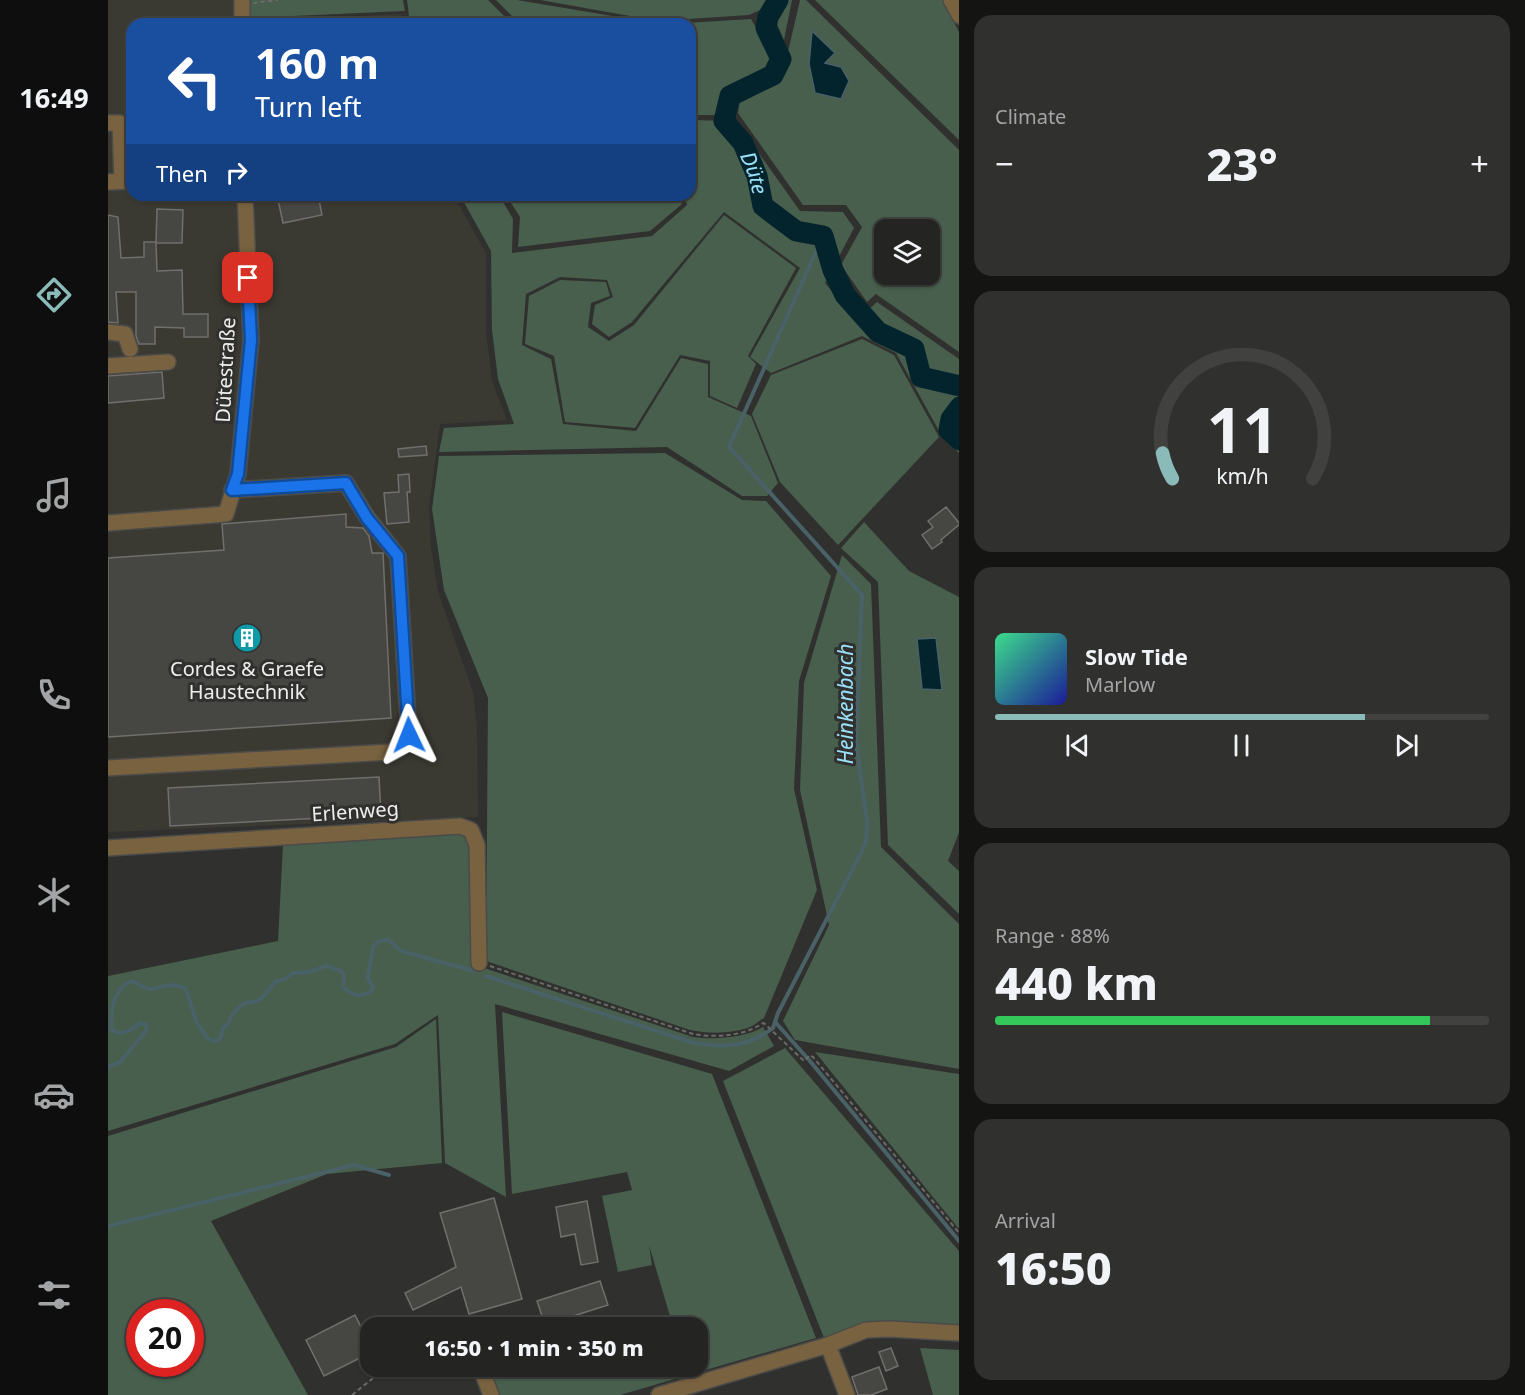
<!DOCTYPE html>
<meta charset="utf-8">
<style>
:root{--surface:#242422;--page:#30302f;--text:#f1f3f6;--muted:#a3a4a5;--line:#414140;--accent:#8bbbb9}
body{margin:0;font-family:"Noto Sans",sans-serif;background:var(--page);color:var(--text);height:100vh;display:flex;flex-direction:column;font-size:22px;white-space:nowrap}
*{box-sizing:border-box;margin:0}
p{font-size:20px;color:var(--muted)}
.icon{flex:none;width:33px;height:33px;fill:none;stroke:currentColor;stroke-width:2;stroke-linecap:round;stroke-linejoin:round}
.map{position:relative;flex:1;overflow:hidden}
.sheet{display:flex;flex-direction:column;gap:15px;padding:15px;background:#141413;width:566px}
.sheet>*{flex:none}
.top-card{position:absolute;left:18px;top:18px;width:570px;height:183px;border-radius:18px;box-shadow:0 2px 4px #0004,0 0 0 2px var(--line);background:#1a4fa0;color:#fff;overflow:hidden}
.buttons{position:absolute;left:766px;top:219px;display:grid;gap:12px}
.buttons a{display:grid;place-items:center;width:66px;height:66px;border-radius:12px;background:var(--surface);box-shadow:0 2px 4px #0004,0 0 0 2px var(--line);font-size:30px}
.speed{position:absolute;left:18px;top:1299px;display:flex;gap:12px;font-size:30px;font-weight:700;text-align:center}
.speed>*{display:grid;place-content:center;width:78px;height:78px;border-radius:50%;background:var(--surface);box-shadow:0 2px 4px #0004,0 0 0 2px var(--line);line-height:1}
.speed .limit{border:9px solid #d22;background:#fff;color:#111}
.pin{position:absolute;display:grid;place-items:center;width:51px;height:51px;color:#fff;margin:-26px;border-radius:12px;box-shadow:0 3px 9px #0006}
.me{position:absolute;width:66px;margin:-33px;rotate:358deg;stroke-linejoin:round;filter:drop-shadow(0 0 4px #0008)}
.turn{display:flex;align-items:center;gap:21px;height:126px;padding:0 30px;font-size:27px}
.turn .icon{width:78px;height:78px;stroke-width:2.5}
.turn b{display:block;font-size:42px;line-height:51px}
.then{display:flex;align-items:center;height:57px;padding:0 30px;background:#0003;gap:12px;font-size:22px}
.big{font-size:45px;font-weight:800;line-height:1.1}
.sheet .card{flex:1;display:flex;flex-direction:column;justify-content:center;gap:9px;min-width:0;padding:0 21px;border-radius:18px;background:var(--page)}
.sheet .dial{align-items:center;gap:0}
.dial svg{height:156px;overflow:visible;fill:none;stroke:var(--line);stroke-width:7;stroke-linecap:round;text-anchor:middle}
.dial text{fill:var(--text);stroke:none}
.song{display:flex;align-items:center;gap:18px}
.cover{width:72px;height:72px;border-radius:9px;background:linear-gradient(135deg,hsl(150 70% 55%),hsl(240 70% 35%))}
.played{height:6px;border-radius:3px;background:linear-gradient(90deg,var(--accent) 75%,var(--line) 75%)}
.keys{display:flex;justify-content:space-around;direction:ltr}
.heat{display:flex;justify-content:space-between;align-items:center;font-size:33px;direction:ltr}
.charge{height:9px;border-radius:4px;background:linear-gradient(90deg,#34c759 88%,var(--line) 0)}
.trip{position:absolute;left:252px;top:1317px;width:348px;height:60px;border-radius:18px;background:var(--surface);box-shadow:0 2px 4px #0004,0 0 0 2px var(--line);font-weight:800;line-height:60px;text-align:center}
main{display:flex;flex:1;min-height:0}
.dock{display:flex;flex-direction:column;width:108px;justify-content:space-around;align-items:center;background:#0e0e0e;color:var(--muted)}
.dock .icon{width:42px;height:42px}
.dock .selected{color:var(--accent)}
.dock b{font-size:27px;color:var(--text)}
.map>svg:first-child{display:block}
.built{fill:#3b3a32}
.green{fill:#475f4c;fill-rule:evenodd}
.water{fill:#04242d;stroke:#4a6167;stroke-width:1.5}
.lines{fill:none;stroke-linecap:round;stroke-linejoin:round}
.stream{stroke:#4a6167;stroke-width:4}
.river{stroke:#04242d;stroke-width:21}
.building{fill:#464643;stroke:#706f6c;stroke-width:1.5}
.minor-casing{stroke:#4b4b49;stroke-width:18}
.path{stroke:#6a6a68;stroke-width:2;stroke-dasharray:4.5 3;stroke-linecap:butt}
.minor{stroke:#796240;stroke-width:15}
.route-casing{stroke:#114b97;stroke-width:15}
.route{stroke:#1a73e8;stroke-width:10}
.labels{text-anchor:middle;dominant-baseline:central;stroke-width:6;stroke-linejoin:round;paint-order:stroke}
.street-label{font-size:20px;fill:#efeeed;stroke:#30302e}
.poi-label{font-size:20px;fill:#efeeed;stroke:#30302e}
.water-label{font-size:21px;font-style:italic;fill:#9ae1f9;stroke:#30302e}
</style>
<main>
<nav class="dock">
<b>16:49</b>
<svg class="icon selected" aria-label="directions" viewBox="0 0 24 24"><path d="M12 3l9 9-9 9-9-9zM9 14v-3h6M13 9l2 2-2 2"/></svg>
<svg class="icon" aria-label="music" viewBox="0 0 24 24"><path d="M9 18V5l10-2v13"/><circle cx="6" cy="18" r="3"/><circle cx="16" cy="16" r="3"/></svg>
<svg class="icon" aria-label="phone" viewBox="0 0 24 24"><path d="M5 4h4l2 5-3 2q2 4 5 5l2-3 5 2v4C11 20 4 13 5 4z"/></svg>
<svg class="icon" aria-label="climate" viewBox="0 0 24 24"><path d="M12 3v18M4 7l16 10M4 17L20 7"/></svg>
<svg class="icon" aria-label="car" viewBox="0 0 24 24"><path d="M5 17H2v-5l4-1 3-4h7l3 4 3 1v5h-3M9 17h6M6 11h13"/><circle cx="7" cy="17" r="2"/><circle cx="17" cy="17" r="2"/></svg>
<svg class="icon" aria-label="filters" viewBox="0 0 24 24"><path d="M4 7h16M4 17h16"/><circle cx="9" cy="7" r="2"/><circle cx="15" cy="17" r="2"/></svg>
</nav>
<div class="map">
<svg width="852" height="1395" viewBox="0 0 852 1395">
<rect width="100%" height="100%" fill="#30302e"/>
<polygon class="built" points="0,0 136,0 136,22 293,14 295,24 24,24 24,195 318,195 319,199 334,195 345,195 378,253 378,332 384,381 399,420 332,424 321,506 323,547 330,592 365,692 369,729 370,817 0,832"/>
<g class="green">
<polygon points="141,0 295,0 297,11 141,18"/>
<polygon points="299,0 380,0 404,24 302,24"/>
<polygon points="388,0 409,0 546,23 412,24"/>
<polygon points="432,0 684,0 676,40 661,6 641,15 550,21"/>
<path d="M692 0H698L851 150V352L768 294 759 302 733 265 754 227 738 205H695L630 113 632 100 673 82ZM777 230H822V274H777Z"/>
<polygon points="707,0 835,0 851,32 851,140"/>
<polygon points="643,19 665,57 660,67 615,88 609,115 582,115 582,24 562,24"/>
<polygon points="582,120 628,121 692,211 735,212 746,228 717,283 748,321 769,302 851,359 851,396 838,414 851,426 851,453 835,438 788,353 754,336 663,373 642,357 692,268 616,212 524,322 501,337 484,324 487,305 505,297 499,280 452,277 418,294 414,345 443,359 455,424 528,431 573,358 600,364 600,397 643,416 670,483 659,496 634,496 559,447 331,452 336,428 406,424 390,379 384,330 383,251 352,195 391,195 405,219 404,253 544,236 579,205 576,195 582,195"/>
<polygon points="398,195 571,195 574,204 542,231 410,247 412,217"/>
<polygon points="616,215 688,268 640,356 648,364 629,408 602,396 602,361 572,355 527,428 457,422 446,356 417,344 421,296 452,280 498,282 502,296 483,303 480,327 501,341 526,325"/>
<polygon points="754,339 786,355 831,437 730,545 672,482 644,414 663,375"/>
<path d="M557 453 634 500 658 501 723 576 691 681 686 789 709 890 656 1018C652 1020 648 1024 644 1026 627 1034 600 1034 582 1030L378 961 380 698 336 590 324 509 331 456Z"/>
<polygon points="756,522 801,571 851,597 852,830 840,861 851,871 851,914 780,845 770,582 733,548"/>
<polygon points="734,555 763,584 773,847 851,924 851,1069 687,1040 675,1021 721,925 692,790 696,683"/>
<path d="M352 829 361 835 365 847 367 965 585 1037C605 1040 637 1038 655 1027L666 1046 621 1071 387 1004 398 1197 337 1163 330 1015 287 1044 0 1131V976L170 941 175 845Z"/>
<polygon points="394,1012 604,1074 708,1338 512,1395 392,1395 386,1378 423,1367 590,1366 590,1328 551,1327 564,1323 541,1245 544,1265 510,1272 494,1196 524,1190 519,1172 404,1194"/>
<path d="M328 1019 334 1163 219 1174 103 1221 200 1395H0V1136L288 1047ZM32 1312H82V1364H32Z"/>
<polygon points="677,1048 851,1251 851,1328 756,1327 716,1338 615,1081"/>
<polygon points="707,1052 851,1074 851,1229"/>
<polygon points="812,1348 851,1350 851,1395 825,1395"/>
</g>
<g class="water">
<polygon points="704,31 727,53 717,63 733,67 741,81 733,99 707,93 701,64"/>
<polygon points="828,638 834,690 814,689 809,639"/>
</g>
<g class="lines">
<g class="stream">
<path d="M378 976 586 1043C617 1048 640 1047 665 1028L670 1013 754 851 758 840 759 822 748 741 754 595 621 447 715 236"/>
<polyline points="668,1023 701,1060 852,1242"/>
<path d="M0 1067 12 1062 38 1031V1025L32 1023C23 1030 15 1037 4 1030 2 1012 5 989 23 981 29 982 35 988 41 989 47 990 51 987 56 986 63 984 70 986 77 988L81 997 88 1022 99 1037 104 1041 111 1040 113 1037 115 1028 120 1024 124 1015 131 1007 137 1003 150 1001 157 995 167 982 177 979 185 973 202 972 218 966 231 970 236 974 235 987C246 997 249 996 262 993L265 987 260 979V976L265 947 271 941 281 940 293 951 366 971"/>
<polyline points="0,1226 246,1165 281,1175"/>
</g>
<g class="river">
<path id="s1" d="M670 0 660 17 658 28 673 59 665 75 622 96 616 121 635 143 649 176 655 206 688 231 715 236 725 270 737 295 770 332 806 349 813 377 852 386"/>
<polyline points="852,407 843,419 841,430 852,440"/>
</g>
</g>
<g class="building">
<polygon points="169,195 210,195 214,215 175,223"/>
<polygon points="49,209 75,210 74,243 48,243 49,271 74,270 75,314 100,314 100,337 76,337 76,328 47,327 47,344 31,344 28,336 28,292 8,292 10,323 0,322 0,215 10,217 13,258 36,257 36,242 48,242"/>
<polygon points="54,372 56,398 0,403 0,376"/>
<polygon points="318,446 319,455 291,457 290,449"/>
<polygon points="301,474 302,492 299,492 301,522 279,524 276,493 291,492 290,475"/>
<polygon points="838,507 852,524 833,540 834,542 824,549 814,535 825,527 820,521"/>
<polygon points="238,514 238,527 255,528 261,536 264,553 275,553 283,718 0,737 0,558 116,550 114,524"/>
<polygon points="271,777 273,815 62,826 60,788"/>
<polygon points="386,1198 414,1299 361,1314 353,1287 305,1310 297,1293 348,1267 332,1213"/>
<polygon points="479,1201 490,1262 473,1265 467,1234 453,1237 448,1207"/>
<polygon points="492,1281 500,1305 437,1325 429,1301"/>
<polygon points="247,1315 262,1345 262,1353 216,1376 198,1340"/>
<polygon points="783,1348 790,1366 778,1371 771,1352"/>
<polygon points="771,1367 779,1389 763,1395 750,1395 744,1377"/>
</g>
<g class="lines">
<g class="minor-casing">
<g id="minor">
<polyline points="134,0 134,24"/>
<polyline points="843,0 852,16"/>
<polyline points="0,123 12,123 14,181"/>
<polyline points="0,182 24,181"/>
<polyline points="0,332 17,334 22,349"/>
<polyline points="0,366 60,362"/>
<polyline points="0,523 118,514 130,474 143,340 137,195"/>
<polyline points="0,768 283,752 301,735 290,556 259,517 238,483 124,490"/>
<polyline points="0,848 352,826 363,830 369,845 371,963"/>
<polyline points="720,1345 739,1395"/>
<polyline points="372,1366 383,1395"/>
<polyline points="551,1395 720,1345 758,1330 781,1329 852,1333"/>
</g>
</g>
<g class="path">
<polyline points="145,3 170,0"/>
<path d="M382 966 585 1034C607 1038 637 1036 655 1023L657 1024 696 1061 702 1055 705 1057 852 1234"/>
<polyline points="244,1395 274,1371 286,1366"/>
</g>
<use href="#minor" class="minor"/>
</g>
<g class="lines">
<g class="route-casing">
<polyline id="route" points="140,278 143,340 130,474 124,490 238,483 259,518 290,556 301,735"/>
</g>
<use href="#route" class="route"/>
</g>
<defs>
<g id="building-disc" transform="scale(1.5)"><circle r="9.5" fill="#0f9aa8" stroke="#30302e"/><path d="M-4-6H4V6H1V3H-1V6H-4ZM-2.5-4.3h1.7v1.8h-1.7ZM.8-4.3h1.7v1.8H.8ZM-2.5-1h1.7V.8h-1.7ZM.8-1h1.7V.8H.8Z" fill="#fff"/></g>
</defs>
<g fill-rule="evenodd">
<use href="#building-disc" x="139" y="638"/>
</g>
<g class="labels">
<g class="street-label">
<text transform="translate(117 370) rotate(-87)">Dütestraße</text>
<text transform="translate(247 811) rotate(-4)">Erlenweg</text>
</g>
<g class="poi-label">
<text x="139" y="668">Cordes &amp; Graefe<tspan x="139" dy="23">Haustechnik</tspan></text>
</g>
<g class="water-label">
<text stroke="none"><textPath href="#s1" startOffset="218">Düte</textPath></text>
<text transform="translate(737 704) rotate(-90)">Heinkenbach</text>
</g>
</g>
</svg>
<div class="buttons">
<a><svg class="icon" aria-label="layers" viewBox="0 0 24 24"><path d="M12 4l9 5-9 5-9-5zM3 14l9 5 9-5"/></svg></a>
</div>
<div class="speed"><div class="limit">20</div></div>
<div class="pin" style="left:140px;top:278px;background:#d93025"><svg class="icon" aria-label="arrive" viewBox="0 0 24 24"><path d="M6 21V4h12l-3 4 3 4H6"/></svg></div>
<svg class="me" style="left:301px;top:735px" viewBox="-20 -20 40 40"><path d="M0-17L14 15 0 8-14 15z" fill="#1a73e8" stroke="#fff" stroke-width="4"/></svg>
<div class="trip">16:50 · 1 min · 350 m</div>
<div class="top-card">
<div class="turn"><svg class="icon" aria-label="left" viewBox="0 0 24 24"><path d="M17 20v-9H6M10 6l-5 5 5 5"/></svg><div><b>160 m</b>Turn left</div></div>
<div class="then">Then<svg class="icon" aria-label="right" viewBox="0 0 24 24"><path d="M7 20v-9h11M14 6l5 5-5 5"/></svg></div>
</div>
</div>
<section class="sheet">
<div class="card"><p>Climate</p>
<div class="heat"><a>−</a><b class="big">23°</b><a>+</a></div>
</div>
<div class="card dial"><svg viewBox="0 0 100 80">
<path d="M14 69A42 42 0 1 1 86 69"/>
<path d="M14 69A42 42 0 0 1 9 56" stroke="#8bbbb9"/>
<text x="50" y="56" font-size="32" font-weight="700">11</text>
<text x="50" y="72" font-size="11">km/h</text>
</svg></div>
<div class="card">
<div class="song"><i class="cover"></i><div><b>Slow Tide</b><p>Marlow</p></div></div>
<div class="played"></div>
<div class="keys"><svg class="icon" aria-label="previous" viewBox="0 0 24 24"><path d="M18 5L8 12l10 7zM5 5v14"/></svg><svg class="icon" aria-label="pause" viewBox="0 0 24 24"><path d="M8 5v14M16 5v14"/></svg><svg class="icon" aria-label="next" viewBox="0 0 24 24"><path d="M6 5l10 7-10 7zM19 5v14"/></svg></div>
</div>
<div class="card"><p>Range · 88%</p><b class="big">440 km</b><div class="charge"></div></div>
<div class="card"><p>Arrival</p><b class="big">16:50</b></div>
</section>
</main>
